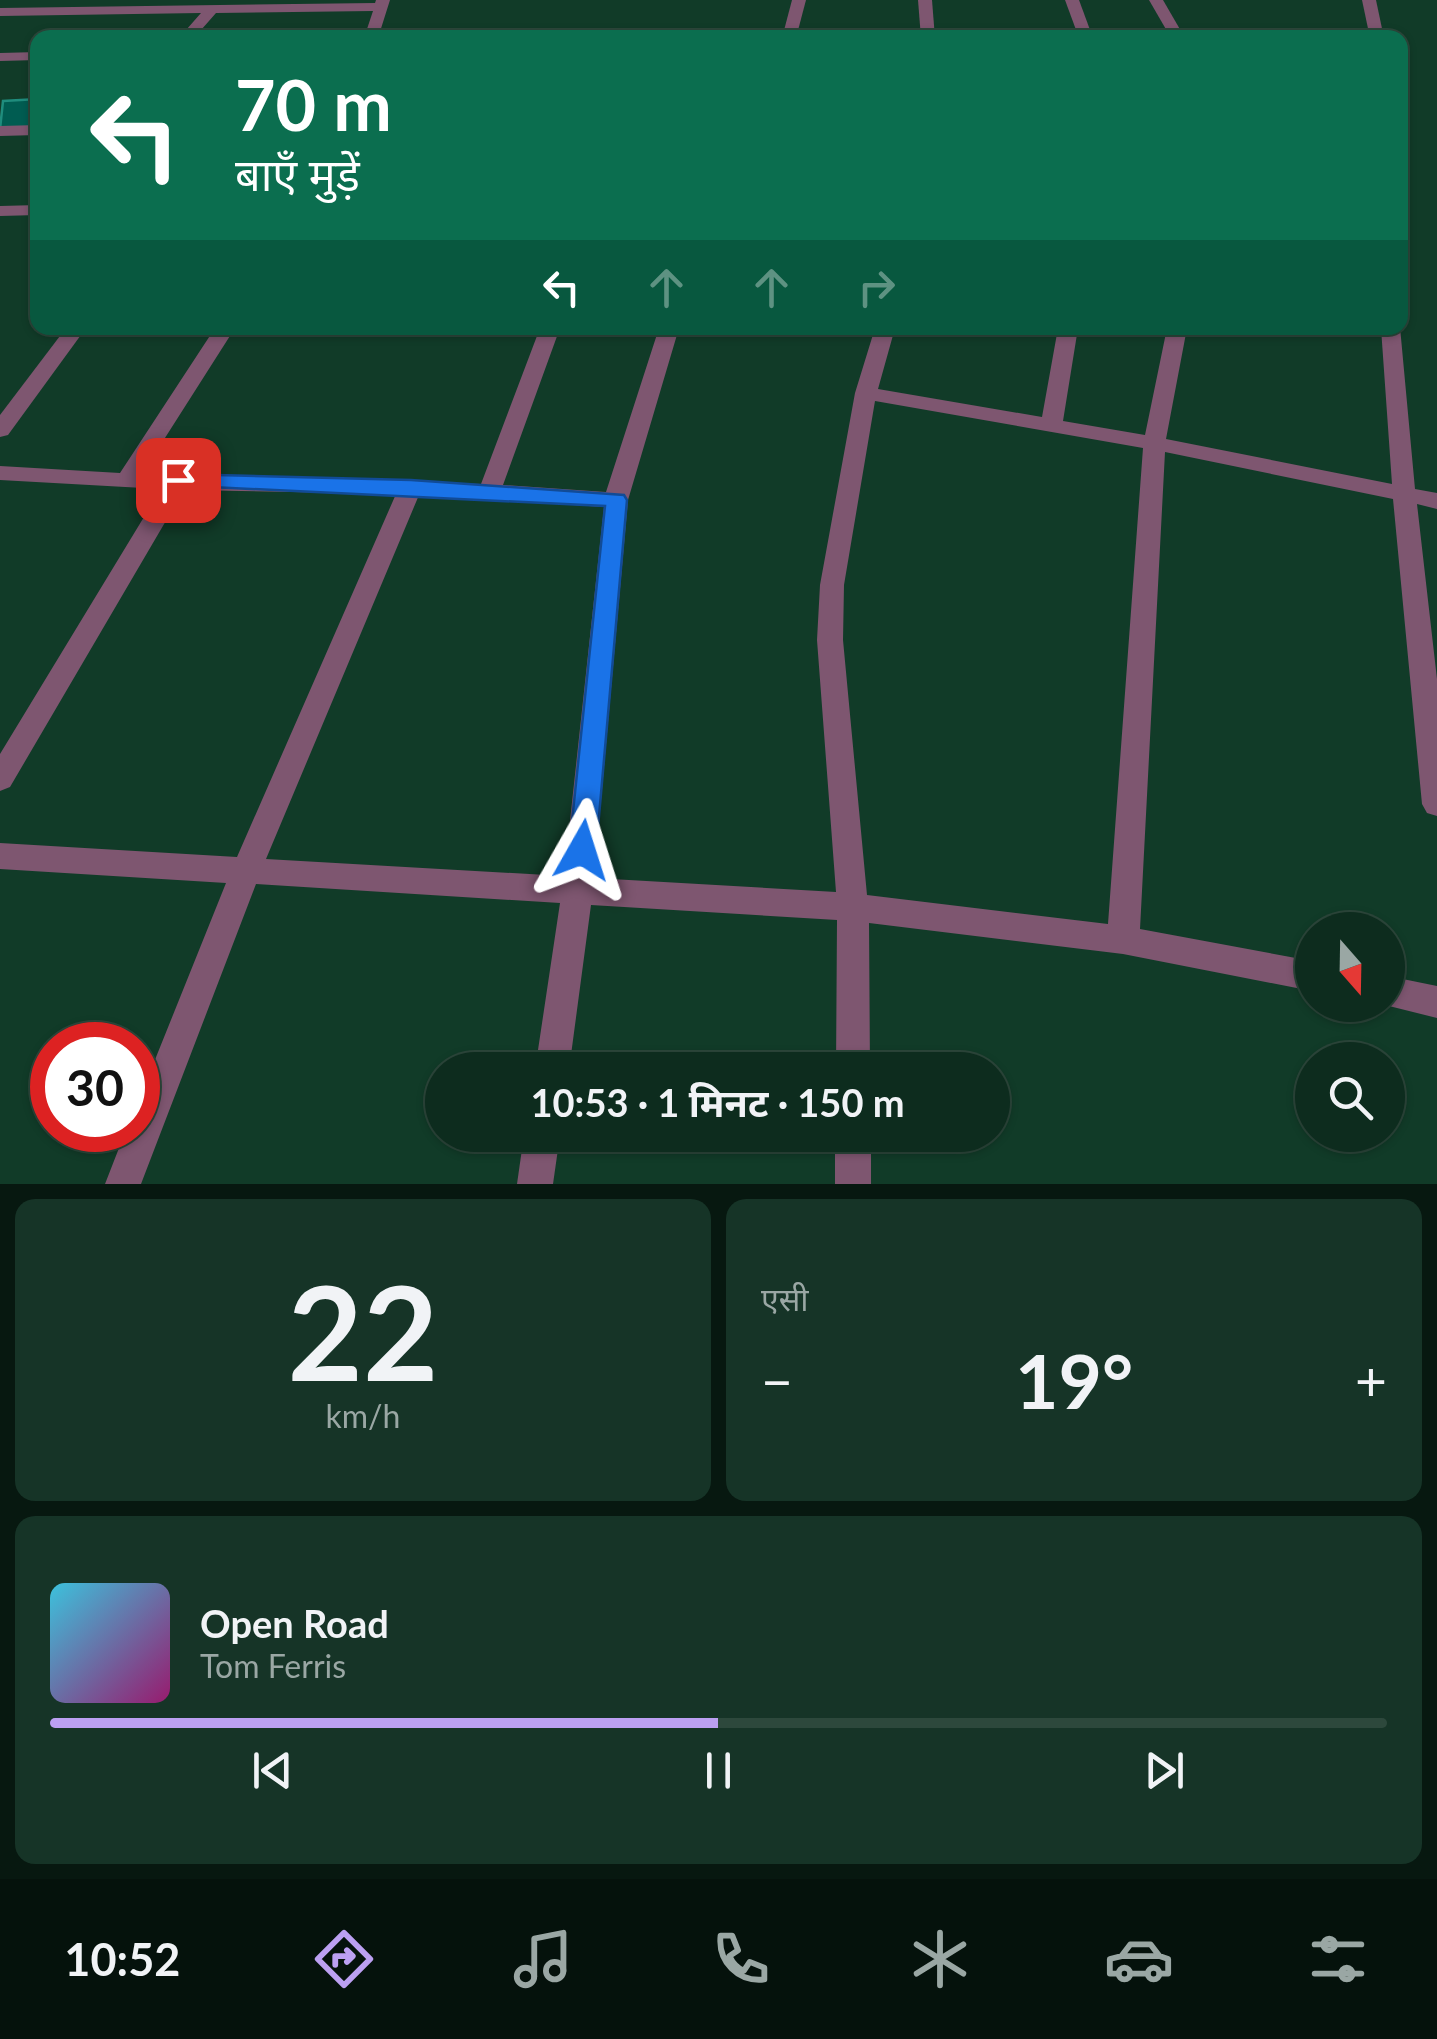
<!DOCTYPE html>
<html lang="hi">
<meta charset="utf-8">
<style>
:root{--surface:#0d2c1e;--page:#163427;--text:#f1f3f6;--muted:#9aa7a4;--line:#2d483c;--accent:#bca0f2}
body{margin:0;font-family:Lato,"Noto Sans Devanagari",sans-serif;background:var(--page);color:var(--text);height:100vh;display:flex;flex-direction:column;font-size:38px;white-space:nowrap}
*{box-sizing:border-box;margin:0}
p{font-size:32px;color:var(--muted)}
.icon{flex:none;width:55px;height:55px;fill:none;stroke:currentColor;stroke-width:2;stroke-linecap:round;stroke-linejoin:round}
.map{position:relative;height:1184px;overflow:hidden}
.side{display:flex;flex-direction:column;gap:15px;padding:15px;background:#071810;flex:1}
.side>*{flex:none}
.hud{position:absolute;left:30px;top:30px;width:1378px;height:305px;border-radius:20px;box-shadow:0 2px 8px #0004,0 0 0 2px var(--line);background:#0b6e4f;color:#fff;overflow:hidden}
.needle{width:65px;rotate:160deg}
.buttons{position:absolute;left:1295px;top:912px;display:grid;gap:20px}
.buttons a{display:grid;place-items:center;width:110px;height:110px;border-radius:50%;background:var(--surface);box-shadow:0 2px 8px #0004,0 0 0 2px var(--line);font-size:50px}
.speed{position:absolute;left:30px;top:1022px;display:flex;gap:20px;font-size:50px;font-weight:700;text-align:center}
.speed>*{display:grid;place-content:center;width:130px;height:130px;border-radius:50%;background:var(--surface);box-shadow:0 2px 8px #0004,0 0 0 2px var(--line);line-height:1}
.speed .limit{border:15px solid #d22;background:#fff;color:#111}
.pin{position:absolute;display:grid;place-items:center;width:85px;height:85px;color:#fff;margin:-42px;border-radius:20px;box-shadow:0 5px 15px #0006}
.me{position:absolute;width:110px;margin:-55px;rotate:6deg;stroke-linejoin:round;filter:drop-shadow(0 0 8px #0008)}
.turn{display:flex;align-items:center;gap:35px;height:210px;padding:0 40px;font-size:45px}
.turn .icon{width:130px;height:130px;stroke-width:2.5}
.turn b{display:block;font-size:70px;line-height:85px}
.lanes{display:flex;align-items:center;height:95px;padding:0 40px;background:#0003;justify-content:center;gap:50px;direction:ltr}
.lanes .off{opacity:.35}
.big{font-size:75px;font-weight:700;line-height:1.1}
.side .widget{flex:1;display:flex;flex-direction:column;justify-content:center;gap:15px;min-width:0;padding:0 35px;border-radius:20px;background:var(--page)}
.side .dial{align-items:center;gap:0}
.dial b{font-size:130px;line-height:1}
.song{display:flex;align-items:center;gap:30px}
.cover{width:120px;height:120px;border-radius:15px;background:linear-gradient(135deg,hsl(190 70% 55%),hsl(320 70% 35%))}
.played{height:10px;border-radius:5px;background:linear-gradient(90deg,var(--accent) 50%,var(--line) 50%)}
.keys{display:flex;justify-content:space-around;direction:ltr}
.heat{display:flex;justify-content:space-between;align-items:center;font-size:55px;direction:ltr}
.side .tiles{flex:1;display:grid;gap:15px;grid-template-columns:1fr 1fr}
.widget:last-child{grid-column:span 2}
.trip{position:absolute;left:425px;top:1052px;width:585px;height:100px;border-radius:50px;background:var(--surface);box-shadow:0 2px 8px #0004,0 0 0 2px var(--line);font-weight:700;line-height:100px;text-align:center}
.tab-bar{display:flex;height:160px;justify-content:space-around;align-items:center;background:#05120c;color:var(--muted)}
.tab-bar .icon{width:70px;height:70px}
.tab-bar .on{color:var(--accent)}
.tab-bar b{font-size:45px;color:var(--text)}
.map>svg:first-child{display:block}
.building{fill:#005c51;stroke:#1f8c7d;stroke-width:2.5}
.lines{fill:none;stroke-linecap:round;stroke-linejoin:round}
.street{fill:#7e5670;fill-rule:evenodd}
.route{fill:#1a73e8;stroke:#114b97;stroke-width:2.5}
</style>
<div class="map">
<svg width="1437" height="1184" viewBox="0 0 1437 1184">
<rect width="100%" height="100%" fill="#113b28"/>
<polygon class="building" points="38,99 38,128 0,129 3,101"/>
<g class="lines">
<g class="street">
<polygon points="376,0 390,0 378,38 364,38 373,11 216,13 194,38 179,38 201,13 0,16 0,8 375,3"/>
<polygon points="792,0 806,0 796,38 782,38"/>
<polygon points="918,0 932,0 935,38 921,38"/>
<polygon points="1065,0 1079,0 1093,38 1079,38"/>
<polygon points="1149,0 1163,0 1185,38 1171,38"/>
<polygon points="1362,0 1376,0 1384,38 1370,38"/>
<polygon points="38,52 38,60 0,61 0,53"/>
<polygon points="38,125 38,135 0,136 0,126"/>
<polygon points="38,205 38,215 0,216 0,206"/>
<path d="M1400 327 1415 489 1437 493V509L1417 504 1437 679V816L1427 813 1422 804 1393 499 1165 452 1140 929 1312 961V991L1123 954 869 923 870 1070H836L837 920 591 905 569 1070H535L560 903 256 884 141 1184H105L126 1130H138V1102L226 883 0 869V843L237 857 396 494 184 490 10 787 0 791V754L161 489 0 480V466L120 473 215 328H235L142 474 481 484 540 328H560L503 485 606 492 659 328H679L628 500 594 878 836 892 817 640 820 585 855 393 875 328H895L878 389 1042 417 1058 328H1078L1063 421 1145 435 1167 328H1187L1166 439 1392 484 1381 328ZM875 401 1143 448 1108 924 867 895 843 640 844 585ZM419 495 604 507 564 876 266 859Z"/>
<polygon points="66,328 86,328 8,435 0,437 0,415"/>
<polygon points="1388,976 1437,986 1437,1018 1385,1005"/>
<polygon points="524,1135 560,1135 553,1184 517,1184"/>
<rect x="835" y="1135" width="36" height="49"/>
</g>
</g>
<polygon class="route" points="178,474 411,480 624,495 627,500 596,850 592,858 582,861 573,858 569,850 605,506 170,485 167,480 170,476"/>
</svg>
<div class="buttons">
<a><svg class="needle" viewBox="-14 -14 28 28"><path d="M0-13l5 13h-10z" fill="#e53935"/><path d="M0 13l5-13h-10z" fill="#9aa7a4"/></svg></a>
<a><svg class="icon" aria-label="search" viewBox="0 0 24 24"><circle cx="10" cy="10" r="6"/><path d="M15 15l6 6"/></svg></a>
</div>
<div class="speed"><div class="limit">30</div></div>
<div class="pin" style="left:178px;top:480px;background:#d93025"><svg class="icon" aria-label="arrive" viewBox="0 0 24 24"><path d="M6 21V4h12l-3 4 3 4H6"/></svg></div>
<svg class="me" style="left:582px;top:850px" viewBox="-20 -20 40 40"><path d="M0-17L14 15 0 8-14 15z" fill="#1a73e8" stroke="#fff" stroke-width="4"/></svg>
<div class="trip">10:53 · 1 मिनट · 150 m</div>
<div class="hud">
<div class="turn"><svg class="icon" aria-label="left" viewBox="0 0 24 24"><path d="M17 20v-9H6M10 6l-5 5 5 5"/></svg><div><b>70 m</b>बाएँ मुड़ें</div></div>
<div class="lanes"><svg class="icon" aria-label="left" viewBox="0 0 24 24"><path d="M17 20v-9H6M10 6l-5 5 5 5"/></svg><svg class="icon off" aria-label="ahead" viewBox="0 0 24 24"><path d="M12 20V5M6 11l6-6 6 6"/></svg><svg class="icon off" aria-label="ahead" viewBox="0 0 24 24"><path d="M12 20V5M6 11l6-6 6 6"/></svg><svg class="icon off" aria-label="right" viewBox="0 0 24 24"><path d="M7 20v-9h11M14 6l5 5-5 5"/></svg></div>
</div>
</div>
<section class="side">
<div class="tiles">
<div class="widget dial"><b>22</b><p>km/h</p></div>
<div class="widget"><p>एसी</p>
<div class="heat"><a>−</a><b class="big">19°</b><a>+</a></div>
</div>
<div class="widget">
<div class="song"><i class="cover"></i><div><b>Open Road</b><p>Tom Ferris</p></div></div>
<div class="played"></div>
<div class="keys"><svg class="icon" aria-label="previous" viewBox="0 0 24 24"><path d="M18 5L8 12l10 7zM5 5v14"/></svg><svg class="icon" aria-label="pause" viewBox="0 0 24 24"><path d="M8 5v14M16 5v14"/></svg><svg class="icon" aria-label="next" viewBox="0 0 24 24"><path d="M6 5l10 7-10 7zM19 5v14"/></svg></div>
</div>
</div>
</section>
<nav class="tab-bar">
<b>10:52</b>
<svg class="icon on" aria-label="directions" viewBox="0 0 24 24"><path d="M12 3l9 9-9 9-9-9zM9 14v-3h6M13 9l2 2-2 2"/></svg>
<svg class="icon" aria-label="music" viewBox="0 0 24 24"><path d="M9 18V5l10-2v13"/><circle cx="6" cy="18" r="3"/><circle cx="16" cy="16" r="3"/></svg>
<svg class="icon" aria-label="phone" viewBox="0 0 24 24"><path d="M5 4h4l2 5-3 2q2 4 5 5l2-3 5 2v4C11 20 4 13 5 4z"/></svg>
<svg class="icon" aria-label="climate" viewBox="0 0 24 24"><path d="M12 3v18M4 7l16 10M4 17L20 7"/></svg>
<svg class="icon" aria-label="car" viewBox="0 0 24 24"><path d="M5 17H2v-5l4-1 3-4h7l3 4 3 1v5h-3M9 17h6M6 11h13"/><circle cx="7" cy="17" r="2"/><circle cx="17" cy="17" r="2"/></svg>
<svg class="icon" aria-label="filters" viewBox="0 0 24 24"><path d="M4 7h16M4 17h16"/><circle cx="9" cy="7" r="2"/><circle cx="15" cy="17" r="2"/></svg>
</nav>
